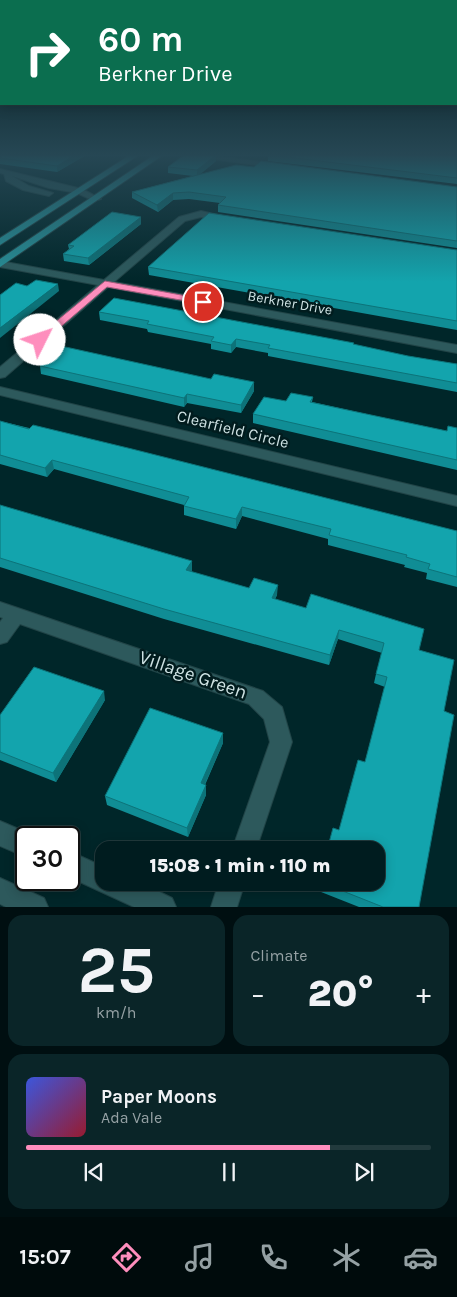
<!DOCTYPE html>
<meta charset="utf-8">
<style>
:root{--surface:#001c1f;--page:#0a2528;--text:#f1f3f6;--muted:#95a1a4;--line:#223a3d;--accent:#fe8ebd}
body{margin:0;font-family:Karla,sans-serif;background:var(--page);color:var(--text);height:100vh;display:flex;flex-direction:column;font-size:19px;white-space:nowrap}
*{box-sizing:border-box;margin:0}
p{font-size:16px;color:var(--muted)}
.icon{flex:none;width:28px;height:28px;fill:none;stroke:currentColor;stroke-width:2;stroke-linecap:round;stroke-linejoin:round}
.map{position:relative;height:907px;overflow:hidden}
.sheet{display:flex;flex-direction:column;gap:8px;padding:8px;background:#000f11;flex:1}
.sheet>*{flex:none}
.top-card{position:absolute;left:0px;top:0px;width:458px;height:105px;box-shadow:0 2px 12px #0003,0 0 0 1px var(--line);background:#0b6e4f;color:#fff;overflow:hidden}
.speed{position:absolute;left:15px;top:826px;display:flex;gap:10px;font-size:25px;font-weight:700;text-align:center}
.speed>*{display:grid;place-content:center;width:65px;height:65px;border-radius:50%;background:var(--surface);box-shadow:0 2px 12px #0003,0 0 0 1px var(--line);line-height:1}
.speed .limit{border:2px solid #111;border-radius:8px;background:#fff;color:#111}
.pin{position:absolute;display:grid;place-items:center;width:42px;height:42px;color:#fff;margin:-21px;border:2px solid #fff;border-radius:50%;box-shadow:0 1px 5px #0007}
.me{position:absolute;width:55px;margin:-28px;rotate:49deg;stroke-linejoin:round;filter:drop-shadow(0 0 4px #0008)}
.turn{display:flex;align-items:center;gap:18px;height:105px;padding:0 15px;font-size:22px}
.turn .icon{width:65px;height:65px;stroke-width:2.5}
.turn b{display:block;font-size:35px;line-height:42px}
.big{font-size:38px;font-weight:800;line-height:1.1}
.sheet .tile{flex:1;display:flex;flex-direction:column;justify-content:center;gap:8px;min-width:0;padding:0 18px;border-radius:15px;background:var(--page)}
.sheet .dial{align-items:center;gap:0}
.dial b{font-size:65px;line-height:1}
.song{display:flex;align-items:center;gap:15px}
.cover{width:60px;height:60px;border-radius:8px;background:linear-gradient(135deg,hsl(230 70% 55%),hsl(350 70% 35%))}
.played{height:5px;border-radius:2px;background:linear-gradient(90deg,var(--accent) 75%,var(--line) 75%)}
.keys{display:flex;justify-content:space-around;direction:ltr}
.heat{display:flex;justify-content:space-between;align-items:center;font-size:28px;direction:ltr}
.sheet .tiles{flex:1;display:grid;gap:8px;grid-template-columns:1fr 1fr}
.tile:last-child{grid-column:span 2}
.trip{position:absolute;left:95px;top:841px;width:290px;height:50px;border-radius:15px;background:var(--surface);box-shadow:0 2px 12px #0003,0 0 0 1px var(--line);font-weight:800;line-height:50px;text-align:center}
.menu{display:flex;height:80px;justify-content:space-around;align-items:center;background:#000b0c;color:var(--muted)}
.menu .icon{width:35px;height:35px}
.menu .active{color:var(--accent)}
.menu b{font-size:22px;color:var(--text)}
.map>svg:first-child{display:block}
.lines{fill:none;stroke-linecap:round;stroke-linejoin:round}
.minor-casing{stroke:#214447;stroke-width:2}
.major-casing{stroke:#214447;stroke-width:2}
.minor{fill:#2d595c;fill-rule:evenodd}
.major{fill:#279199;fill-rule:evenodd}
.wall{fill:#108d95}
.shaded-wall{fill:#0d7379}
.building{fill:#13a4ad;stroke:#0d7379}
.route{fill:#fe8ebd;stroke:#a55c7b}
.labels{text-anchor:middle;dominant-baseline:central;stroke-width:5;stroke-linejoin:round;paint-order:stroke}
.far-street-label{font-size:14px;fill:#cfe3e4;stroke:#011c1e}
.street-label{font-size:16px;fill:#cfe3e4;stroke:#011c1e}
.near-street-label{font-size:19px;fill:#cfe3e4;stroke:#011c1e}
</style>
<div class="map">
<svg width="457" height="907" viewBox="0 0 457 907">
<rect width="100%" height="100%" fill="#002629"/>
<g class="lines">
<g class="minor-casing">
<g id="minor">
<polygon points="183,155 207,155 277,164 281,166 277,168"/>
<polygon points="0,169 82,189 101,199 94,201 77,193 49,188 12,176 29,186 53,193 49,196 23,190 6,181 4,174 0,173"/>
<polygon points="201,211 231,218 226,221 201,217 185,221 114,282 457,345 457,353 108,287 5,377 0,378 0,367 98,285 0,267 0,261 104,280 179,217"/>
<polygon points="0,387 457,496 457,506 0,395"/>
<polygon points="0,602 263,691 282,707 292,742 256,850 232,850 270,742 264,719 249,704 20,624 7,642 0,644 0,622 3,618 0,617"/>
<polygon points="0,821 35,836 26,838 26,857 0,846"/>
<polygon points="69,851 104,867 104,882 139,882 172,898 176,907 134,907 69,877"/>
<polygon points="0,878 44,898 48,907 6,907 0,904"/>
<polygon points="219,882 245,882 237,907 211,907"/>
</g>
</g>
<g class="major-casing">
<g id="major">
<polygon points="130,155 139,155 0,245 0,238"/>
<polygon points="154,155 163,155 0,267 0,259"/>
</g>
</g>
<use href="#minor" class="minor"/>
<use href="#major" class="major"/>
</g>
<g class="wall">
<polygon points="0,155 86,155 57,172 0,164"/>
<polygon points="216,155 216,161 200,174 254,167 457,187 457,248 218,212 218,205 220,203 189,199 173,200 158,212 132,198 132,192 193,176 168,173 168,167"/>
<polygon points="268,155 457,155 457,184 268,161"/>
<polygon points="141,217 141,224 89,265 64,261 63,254 69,249 68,245"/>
<polygon points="457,250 457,330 149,275 148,267"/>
<polygon points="99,312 354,345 408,356 457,364 457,392 268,356 268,353 236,347 231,353 211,349 211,344 148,332 147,329 100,320"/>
<polygon points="40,366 254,391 241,413 187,403 184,407 41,374"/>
<polygon points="313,397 312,402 371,415 447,431 457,428 457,470 253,423 253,414 286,401"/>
<polygon points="0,421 457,531 457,587 426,579 427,573 404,567 405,565 328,545 328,539 242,516 236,529 184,515 184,505 54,469 47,477 0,464"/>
<polygon points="0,505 192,570 191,572 249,588 277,595 275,599 419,650 444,711 419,907 359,907 316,890 318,882 376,882 339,830 365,762 385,687 374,683 376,674 382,653 338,639 329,665 164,619 0,567"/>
<polygon points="105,700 56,782 0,760 0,715"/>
<polygon points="223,733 223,743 205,785 206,795 188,837 107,805 105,796"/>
</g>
<g class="shaded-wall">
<polygon points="75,155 86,155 57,172 57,166"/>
<polygon points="216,155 216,161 197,177 197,170"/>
<polygon points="173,193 173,200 158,212 157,205"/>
<polygon points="141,217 141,224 89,265 88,258"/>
<polygon points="58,284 59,291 0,338 0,328"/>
<polygon points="236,339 236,347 231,353 231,345"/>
<polygon points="254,382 254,391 241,413 241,405"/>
<polygon points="187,394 187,403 184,407 184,398"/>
<polygon points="52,460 54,469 47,477 45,468"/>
<polygon points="242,507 242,516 236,529 236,519"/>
<polygon points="192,561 192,570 187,580 186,570"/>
<polygon points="278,585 277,595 271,608 272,598"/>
<polygon points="339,630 338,639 329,665 330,655"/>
<polygon points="104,691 105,700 56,782 53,773"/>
<polygon points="223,733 223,743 201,793 201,783"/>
<polygon points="206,785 206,795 188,837 187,828"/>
</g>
<g class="building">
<polygon points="0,155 75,155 57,166 0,158"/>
<polygon points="184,155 216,155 197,170 168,167"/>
<polygon points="271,155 457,155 457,178"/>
<polygon points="261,161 457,187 457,241 218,205 226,197 189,192 173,193 157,205 132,192 236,165 254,167"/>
<polygon points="112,212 141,217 88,258 63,254 74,246 68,245"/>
<polygon points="209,213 457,250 457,321 148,267"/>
<polygon points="36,280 58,284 0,328 0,295 16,283 27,286"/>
<polygon points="114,298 354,343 353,344 408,356 457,364 457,383 268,348 270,345 236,339 231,345 211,341 214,337 147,324 149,321 99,312"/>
<polygon points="61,346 211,379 214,374 254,382 241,405 187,394 184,398 40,366"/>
<polygon points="291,393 313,397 310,402 371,415 447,431 448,426 457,428 457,460 253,414 264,397 286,401"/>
<polygon points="0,421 29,429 33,425 132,449 457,531 457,577 428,569 430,564 406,557 407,555 329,535 331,529 242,507 236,519 184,506 189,497 52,460 45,468 0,455"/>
<polygon points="0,505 192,561 186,570 249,588 254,578 278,585 272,598 306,608 311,594 424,629 419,650 454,660 444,711 454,715 419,907 383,907 320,882 376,882 376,850 327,850 333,828 339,830 358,760 365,762 387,677 376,674 384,643 339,630 330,655 164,609 0,558"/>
<polygon points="34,667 104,691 53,773 0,752 0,715"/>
<polygon points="150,708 223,733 201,783 206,785 187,828 105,796"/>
</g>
<linearGradient id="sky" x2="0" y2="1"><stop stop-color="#001517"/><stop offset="0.55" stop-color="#264754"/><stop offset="1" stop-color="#264754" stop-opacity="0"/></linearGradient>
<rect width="457" height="282" fill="url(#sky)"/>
<polygon class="route" points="105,281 203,299 207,302 203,304 107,287 43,342 36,342 36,338"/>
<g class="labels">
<g class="far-street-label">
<text transform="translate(290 303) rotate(10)">Berkner Drive</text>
</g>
<g class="street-label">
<text transform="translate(233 429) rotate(14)">Clearfield Circle</text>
</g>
<g class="near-street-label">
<text transform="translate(193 675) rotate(19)">Village Green</text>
</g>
</g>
</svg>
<div class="speed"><div class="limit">30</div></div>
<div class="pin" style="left:203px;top:302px;background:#d93025"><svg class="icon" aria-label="arrive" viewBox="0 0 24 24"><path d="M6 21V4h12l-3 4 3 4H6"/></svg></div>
<svg class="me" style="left:40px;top:340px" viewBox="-20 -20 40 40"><circle r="19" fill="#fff"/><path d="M0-13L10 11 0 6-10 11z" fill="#fe8ebd"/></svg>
<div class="trip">15:08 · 1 min · 110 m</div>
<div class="top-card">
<div class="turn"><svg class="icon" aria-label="right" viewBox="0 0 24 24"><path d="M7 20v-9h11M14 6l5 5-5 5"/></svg><div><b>60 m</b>Berkner Drive</div></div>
</div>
</div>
<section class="sheet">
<div class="tiles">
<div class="tile dial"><b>25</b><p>km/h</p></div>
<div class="tile"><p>Climate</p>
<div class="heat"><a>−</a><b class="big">20°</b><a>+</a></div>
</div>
<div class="tile">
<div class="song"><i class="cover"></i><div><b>Paper Moons</b><p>Ada Vale</p></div></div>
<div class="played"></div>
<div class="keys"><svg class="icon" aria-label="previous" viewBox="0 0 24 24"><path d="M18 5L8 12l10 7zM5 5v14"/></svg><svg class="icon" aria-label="pause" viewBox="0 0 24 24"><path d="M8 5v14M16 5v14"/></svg><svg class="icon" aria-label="next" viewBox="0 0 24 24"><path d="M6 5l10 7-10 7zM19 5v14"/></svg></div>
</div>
</div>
</section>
<nav class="menu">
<b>15:07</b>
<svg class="icon active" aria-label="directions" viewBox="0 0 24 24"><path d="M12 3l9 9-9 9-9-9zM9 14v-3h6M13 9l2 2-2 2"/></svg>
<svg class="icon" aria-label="music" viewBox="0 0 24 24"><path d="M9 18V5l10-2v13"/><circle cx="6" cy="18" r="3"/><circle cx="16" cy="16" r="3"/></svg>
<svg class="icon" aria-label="phone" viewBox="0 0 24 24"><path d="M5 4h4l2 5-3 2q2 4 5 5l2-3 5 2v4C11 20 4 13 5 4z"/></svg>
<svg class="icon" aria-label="climate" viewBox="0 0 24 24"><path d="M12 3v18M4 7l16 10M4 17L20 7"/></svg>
<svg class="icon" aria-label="car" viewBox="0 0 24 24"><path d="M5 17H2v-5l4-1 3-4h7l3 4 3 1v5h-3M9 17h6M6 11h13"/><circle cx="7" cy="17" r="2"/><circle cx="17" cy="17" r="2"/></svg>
</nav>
